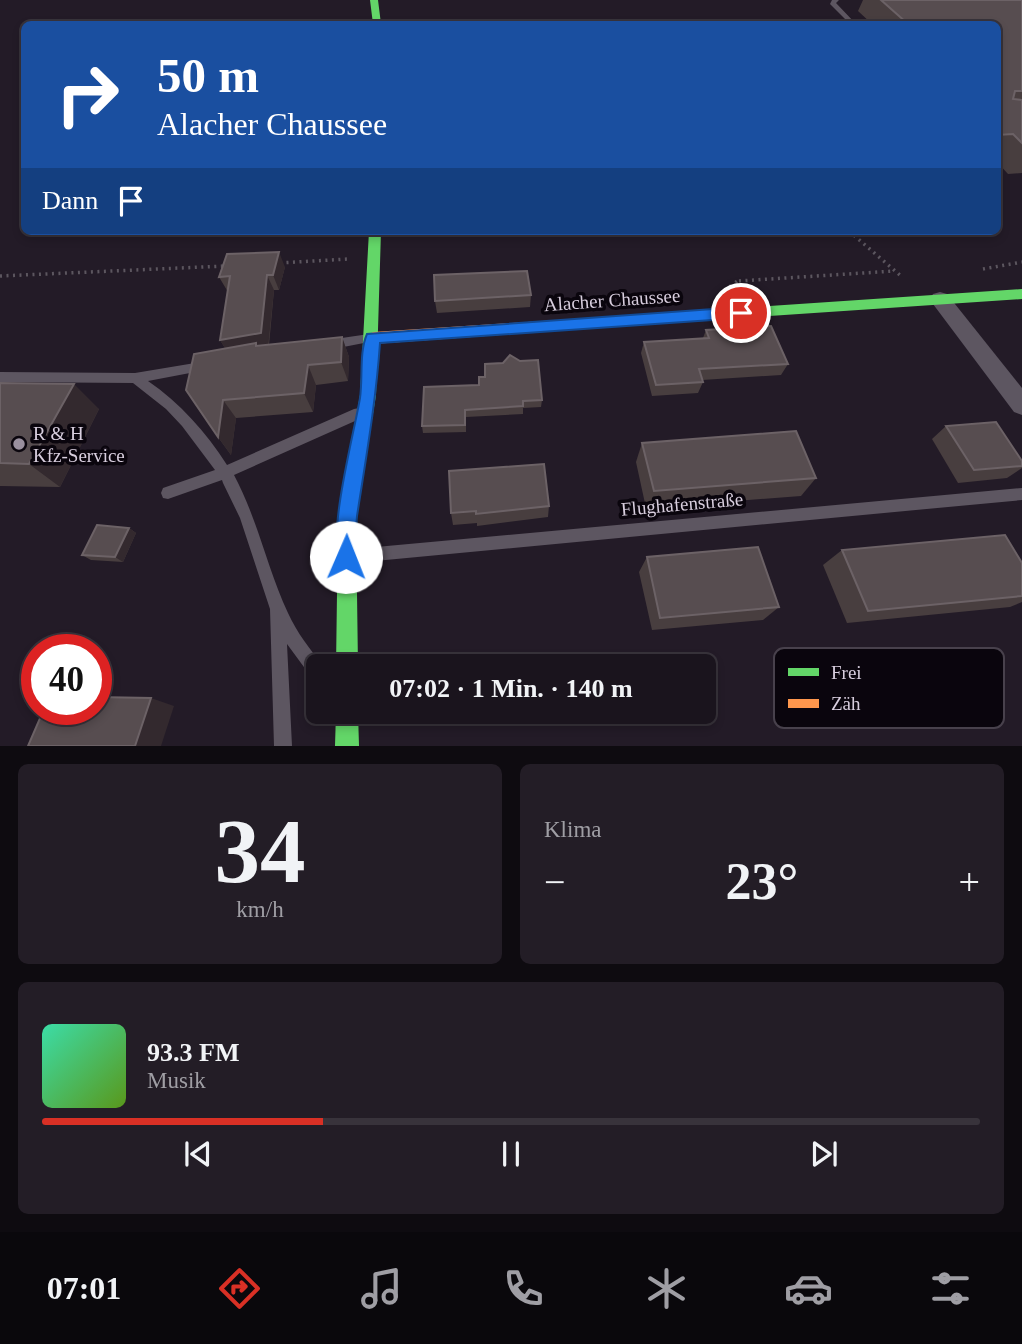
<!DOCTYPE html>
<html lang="de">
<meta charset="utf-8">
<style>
:root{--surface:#1a141d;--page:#231d26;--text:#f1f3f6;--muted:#9f9ea4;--line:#38333b;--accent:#d93025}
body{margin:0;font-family:"Times New Roman",serif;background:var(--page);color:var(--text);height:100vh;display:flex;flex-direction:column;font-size:26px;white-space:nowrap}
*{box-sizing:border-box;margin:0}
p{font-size:23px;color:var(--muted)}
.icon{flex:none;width:38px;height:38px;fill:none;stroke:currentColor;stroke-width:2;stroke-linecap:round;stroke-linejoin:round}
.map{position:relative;height:746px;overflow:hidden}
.side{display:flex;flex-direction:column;gap:18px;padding:18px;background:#0e0b10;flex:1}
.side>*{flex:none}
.top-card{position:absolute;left:21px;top:21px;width:980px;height:214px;border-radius:10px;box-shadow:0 4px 10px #0003,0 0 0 2px var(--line);background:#1a4fa0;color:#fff;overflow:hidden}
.speed{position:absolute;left:21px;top:634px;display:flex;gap:14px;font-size:35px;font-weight:700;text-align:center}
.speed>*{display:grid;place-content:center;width:91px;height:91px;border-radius:50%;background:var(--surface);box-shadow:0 4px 10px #0003,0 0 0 2px var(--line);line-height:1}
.speed .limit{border:10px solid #d22;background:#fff;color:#111}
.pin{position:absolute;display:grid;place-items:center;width:60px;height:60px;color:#fff;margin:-30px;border:4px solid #fff;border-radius:50%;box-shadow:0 2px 7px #0007}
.me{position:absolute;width:77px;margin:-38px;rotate:1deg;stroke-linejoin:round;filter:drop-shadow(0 0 5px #0008)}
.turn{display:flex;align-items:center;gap:24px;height:147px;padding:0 21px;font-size:32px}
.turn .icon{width:91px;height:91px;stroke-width:2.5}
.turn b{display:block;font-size:49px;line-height:60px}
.then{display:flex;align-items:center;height:66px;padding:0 21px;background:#0003;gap:14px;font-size:26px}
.big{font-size:52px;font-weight:800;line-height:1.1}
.side .widget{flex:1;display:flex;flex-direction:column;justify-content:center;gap:10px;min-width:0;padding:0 24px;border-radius:10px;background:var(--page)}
.side .dial{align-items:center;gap:0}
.dial b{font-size:91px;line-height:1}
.song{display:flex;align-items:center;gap:21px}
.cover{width:84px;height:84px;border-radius:10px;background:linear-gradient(135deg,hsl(160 70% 55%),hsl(90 70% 35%))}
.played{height:7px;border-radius:4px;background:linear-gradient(90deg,var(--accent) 30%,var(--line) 30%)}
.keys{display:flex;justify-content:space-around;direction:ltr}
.heat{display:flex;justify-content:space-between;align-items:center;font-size:38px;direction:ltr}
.side .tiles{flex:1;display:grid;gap:18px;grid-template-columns:1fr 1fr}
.widget:last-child{grid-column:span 2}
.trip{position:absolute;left:306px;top:654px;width:410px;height:70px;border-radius:10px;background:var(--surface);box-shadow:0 4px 10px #0003,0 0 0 2px var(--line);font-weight:800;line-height:70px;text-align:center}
.menu{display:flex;height:112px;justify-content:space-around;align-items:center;background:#0a080c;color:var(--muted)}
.menu .icon{width:49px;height:49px}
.menu .on{color:var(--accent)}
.menu b{font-size:32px;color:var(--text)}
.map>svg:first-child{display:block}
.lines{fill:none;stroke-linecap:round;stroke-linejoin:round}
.path-far1{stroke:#5c565f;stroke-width:3.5;stroke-dasharray:2 4.5;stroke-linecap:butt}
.path{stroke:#5c565f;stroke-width:4.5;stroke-dasharray:2 5;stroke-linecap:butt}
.lane{fill:#5d5661;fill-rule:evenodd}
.street{fill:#5d5661;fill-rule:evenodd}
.fast{fill:#63d668;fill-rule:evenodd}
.slow{fill:#ff974d;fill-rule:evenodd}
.wall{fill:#483e3f}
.shaded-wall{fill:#33292e}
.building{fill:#574d50;stroke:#6c6266;stroke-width:2}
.route{fill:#1a73e8;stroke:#114b97;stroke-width:2}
.poi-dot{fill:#998f9e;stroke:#0a050d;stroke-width:2.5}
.labels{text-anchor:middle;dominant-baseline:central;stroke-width:7;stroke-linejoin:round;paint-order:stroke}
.street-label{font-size:19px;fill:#d8cede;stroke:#0a050d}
.poi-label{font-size:19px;fill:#d8cede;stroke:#0a050d;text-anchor:start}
.key{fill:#0a050d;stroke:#48414c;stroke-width:2}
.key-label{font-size:19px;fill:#d8cede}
</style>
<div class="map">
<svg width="1022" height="746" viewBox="0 0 1022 746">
<rect width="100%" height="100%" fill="#231b27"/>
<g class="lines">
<g class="path-far1">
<polyline points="849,231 901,276"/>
<polyline points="280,263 348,259"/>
<polyline points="983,269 1022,262"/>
<polyline points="0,276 225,266"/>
<polyline points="739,281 894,271"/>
</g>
<polyline class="path" points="730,287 741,279"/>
<g class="lane">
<polygon points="832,0 839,0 836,3 856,24 850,24 830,4"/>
<polygon points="369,334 375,338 369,342 328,350 322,345 328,340"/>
<path d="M207 361 211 363 213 366 211 369 148 381C180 403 206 432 227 465L354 409 359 408 364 409 365 413 364 417 234 475C258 520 267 568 288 613 297 633 310 649 324 667H318V680L312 678 287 644 292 746H274L270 609 240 518 223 483 222 480 168 499 163 498 161 493 163 488 215 470 182 426 166 409 133 383 0 382V372L135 373Z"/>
<polygon points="1022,488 1022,500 354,563 349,561 346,556 349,551 354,549"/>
</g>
<polygon class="street" points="940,292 947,294 1022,388 1022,415 1014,412 933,304 930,299 933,294"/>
<g class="fast">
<polygon points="370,0 378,0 381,24 373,24"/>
<polygon points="369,231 381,231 376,395 356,520 358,667 336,667 338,520 360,395"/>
<polygon points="1022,289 1022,299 666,323 659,318 666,313"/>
<polygon points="336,712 358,712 359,746 335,746"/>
</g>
<polygon class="slow" points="666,313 673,318 666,323 373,344 365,338 373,332"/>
</g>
<g class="wall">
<polygon points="863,0 1022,0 1022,173 1008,174 998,163 998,24 872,24 858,11"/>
<polygon points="285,267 279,290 274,290 269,345 342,337 349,357 348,381 316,385 313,412 236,418 231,455 218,437 225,348 220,340 228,292 219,277"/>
<polygon points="531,295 530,307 437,313 435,301"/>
<polygon points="706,330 788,364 781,375 702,380 703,382 698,393 652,396 641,353 644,342 703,338"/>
<polygon points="0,383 99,409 60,487 0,486"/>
<polygon points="479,385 542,400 541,407 523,408 523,414 466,417 466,432 423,433 422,426"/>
<polygon points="946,426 1022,461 1022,468 1007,478 958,483 932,439"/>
<polygon points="642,443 816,478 801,496 646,508 636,462"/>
<polygon points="549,506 548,517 477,526 477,523 453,525 451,513"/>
<polygon points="129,528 136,533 123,562 91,560 82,555"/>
<polygon points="842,550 1022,563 1022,602 1010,607 847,623 823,565"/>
<polygon points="647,557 779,607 763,620 652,630 639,572"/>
</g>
<g class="shaded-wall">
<polygon points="279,252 285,267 279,290 273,275"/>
<polygon points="267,275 274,290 268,348 229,355 220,340"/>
<polygon points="342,337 349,357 348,381 341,362"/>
<polygon points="308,365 316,385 313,412 304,393"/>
<polygon points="74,384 99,409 60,487 29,464"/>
<polygon points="223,400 236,418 231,455 218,437"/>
<polygon points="129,528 136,533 123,562 115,557"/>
<polygon points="151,698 174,706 161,746 135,746"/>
</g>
<g class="building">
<polygon points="881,0 1022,0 1022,91 1015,91 1013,99 1022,100 1022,143 1013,134 998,135 998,111 1000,111 998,108 998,24 908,24"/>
<polygon points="279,252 273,275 267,275 261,333 220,340 230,276 219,277 227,254"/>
<polygon points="527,271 531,295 435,301 434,275"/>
<polygon points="771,326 788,364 699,369 703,382 656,385 644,342 709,338 706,330"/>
<polygon points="342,337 341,362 308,365 304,393 223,400 218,437 186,390 194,354 256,343 256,346"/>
<polygon points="510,355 520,361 538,360 542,400 523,401 523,406 465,410 465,425 422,426 424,387 479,385 479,377 485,377 485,364 503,363"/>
<polygon points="0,383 74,384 29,464 0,463"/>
<polygon points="996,422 1022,461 1022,466 974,470 946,426"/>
<polygon points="796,431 816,478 654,491 642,443"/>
<polygon points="544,464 549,506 476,514 476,511 451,513 449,471"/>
<polygon points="97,525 129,528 115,557 82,555"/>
<polygon points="1005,535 1022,563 1022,596 868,611 842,550"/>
<polygon points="758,547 779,607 660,618 647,557"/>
<polygon points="96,697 151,698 135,746 28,746 44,709 96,709"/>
</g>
<path class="route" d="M741 307 748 313 741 318 380 343C376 401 366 458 357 516 355 532 360 549 353 564L346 567 340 564C327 534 354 434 360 398 363 378 359 352 367 334Z"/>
<circle class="poi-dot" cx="19" cy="444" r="7"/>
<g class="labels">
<g class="street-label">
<text transform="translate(612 300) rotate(-4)">Alacher Chaussee</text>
<text transform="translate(682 504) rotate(-5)">Flughafenstraße</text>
</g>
<g class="poi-label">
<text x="33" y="433">R &amp; H<tspan x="33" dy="22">Kfz-Service</tspan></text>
</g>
</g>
<rect x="774" y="648" width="230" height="80" rx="10" class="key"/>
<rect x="788" y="668" width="31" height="8" fill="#63d668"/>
<rect x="788" y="699" width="31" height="9" fill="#ff974d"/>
<g class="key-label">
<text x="831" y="679">Frei</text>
<text x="831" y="710">Zäh</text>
</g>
</svg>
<div class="speed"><div class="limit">40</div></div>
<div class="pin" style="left:741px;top:313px;background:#d93025"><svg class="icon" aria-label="arrive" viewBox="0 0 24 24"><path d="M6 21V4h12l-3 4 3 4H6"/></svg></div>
<svg class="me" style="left:346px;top:557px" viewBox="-20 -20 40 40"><circle r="19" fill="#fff"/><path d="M0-13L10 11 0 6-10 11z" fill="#1a73e8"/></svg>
<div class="trip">07:02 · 1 Min. · 140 m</div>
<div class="top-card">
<div class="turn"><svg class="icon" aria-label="right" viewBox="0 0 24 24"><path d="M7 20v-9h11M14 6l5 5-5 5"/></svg><div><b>50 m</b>Alacher Chaussee</div></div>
<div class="then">Dann<svg class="icon" aria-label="arrive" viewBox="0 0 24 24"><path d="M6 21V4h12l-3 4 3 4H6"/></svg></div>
</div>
</div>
<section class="side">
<div class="tiles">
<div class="widget dial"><b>34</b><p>km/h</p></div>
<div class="widget"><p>Klima</p>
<div class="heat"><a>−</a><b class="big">23°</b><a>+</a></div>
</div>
<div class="widget">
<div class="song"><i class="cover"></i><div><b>93.3 FM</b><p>Musik</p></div></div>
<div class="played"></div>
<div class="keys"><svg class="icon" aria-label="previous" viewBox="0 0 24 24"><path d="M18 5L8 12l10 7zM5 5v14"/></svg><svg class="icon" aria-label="pause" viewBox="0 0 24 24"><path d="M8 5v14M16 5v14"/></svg><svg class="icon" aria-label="next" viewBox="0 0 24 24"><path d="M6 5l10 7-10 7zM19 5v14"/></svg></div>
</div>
</div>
</section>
<nav class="menu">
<b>07:01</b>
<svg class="icon on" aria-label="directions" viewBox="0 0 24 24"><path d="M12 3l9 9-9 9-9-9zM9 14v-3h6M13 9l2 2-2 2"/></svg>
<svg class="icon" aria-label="music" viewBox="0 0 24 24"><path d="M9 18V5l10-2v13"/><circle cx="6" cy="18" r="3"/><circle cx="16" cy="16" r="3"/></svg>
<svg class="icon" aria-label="phone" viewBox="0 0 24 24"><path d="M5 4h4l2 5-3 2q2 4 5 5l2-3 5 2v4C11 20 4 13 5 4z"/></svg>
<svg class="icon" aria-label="climate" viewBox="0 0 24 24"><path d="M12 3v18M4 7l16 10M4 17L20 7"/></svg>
<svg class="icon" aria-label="car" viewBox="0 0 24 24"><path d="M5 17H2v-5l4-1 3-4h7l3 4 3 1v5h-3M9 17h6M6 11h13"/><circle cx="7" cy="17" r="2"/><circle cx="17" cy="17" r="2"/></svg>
<svg class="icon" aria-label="filters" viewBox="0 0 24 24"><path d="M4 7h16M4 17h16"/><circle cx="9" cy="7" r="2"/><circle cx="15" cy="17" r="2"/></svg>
</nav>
